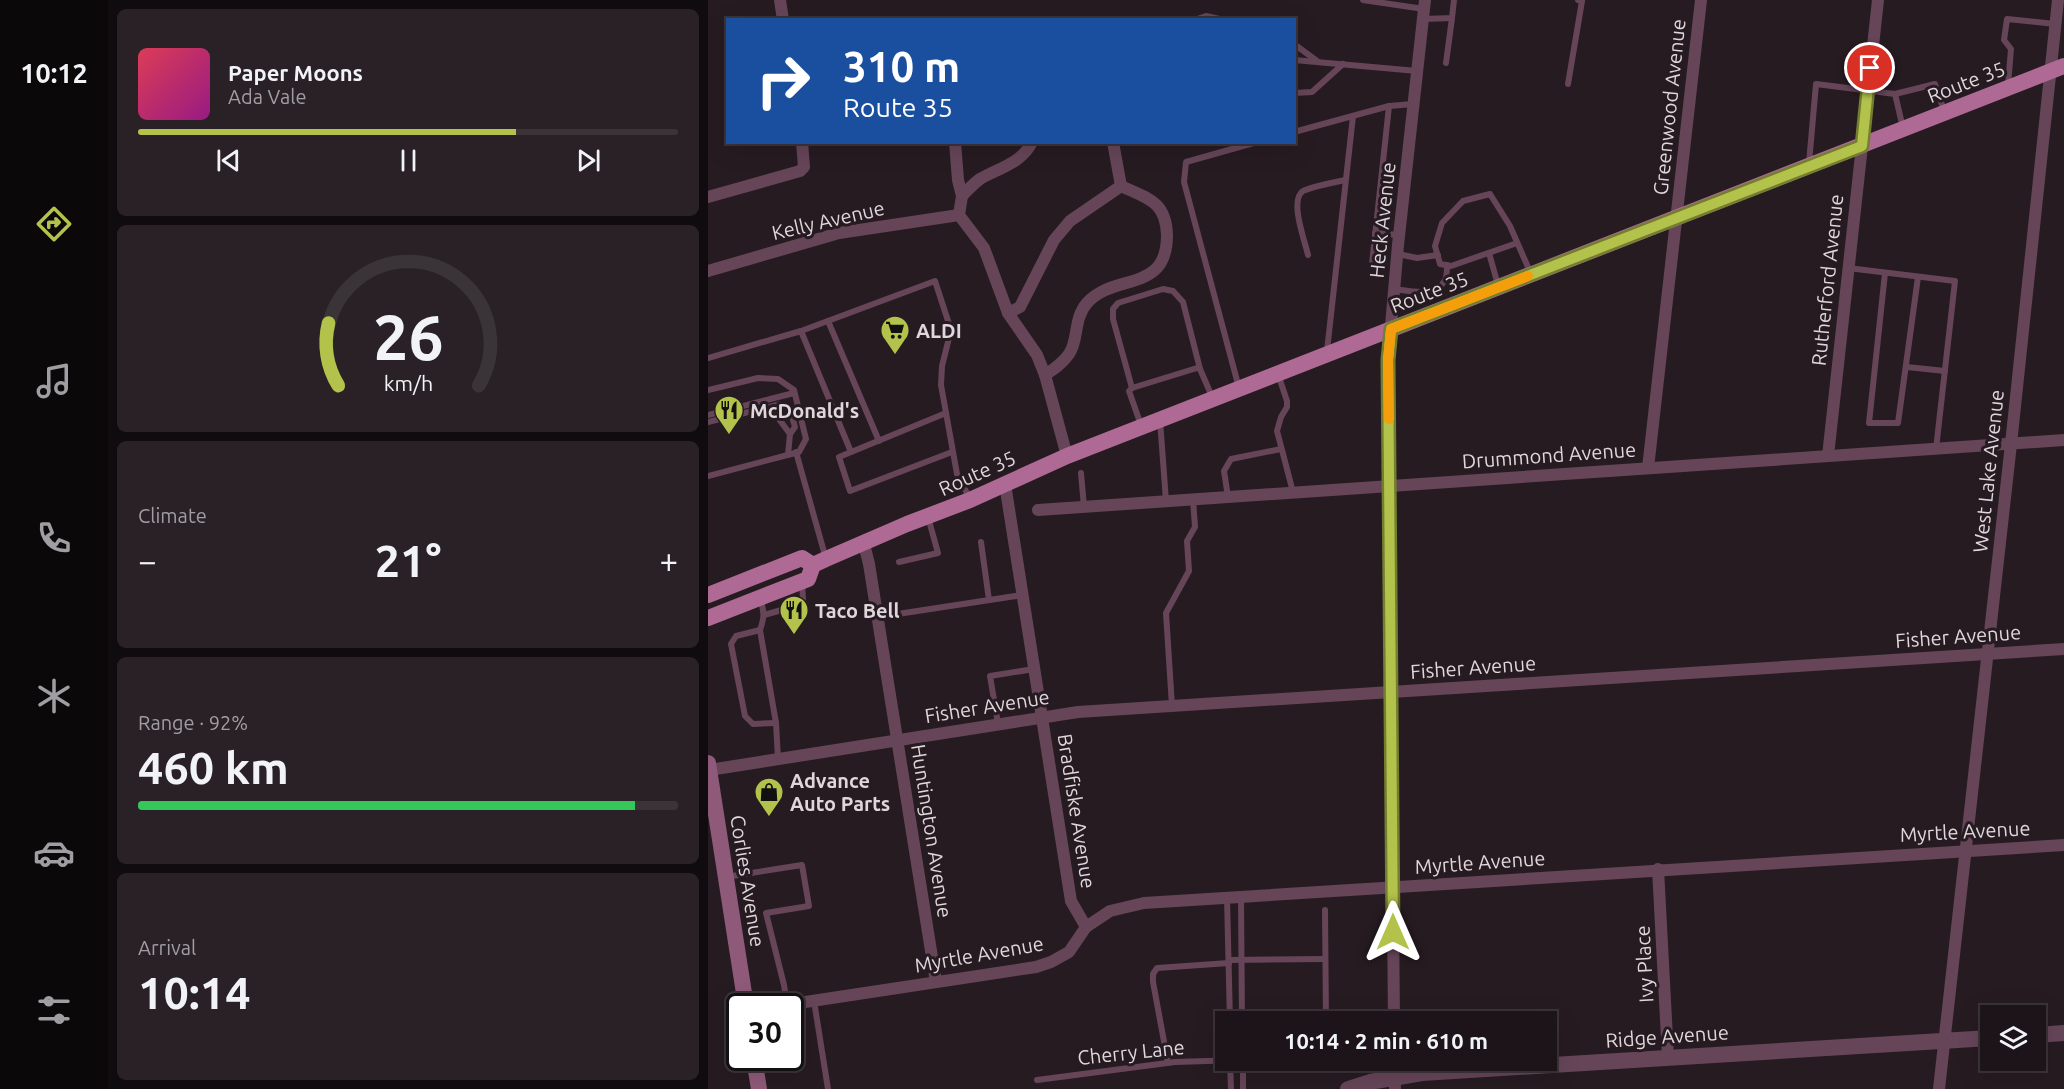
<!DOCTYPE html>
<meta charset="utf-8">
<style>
:root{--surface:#1c1419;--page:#292126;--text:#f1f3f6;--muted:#a09ea2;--line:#3a3338;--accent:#b3c24b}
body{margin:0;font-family:Ubuntu,sans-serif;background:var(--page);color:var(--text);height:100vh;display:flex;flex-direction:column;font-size:22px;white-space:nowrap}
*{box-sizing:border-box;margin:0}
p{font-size:20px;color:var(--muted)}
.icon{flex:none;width:33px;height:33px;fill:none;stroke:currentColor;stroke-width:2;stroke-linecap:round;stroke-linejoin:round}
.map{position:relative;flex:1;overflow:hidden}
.drawer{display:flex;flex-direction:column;gap:9px;padding:9px;background:#0f0b0e;width:600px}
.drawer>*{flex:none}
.hud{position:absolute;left:18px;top:18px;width:570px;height:126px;border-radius:0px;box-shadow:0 6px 24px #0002,0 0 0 2px var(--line);background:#1a4fa0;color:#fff;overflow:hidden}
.fabs{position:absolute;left:1272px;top:1005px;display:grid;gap:12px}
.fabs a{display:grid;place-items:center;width:66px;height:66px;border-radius:0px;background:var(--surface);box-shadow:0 6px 24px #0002,0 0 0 2px var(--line);font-size:30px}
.speed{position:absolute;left:18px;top:993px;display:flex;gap:12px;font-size:30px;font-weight:700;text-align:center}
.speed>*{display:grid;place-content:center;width:78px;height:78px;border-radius:50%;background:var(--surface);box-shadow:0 6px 24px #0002,0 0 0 2px var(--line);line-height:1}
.speed .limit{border:3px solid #111;border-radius:9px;background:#fff;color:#111}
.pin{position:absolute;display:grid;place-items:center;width:51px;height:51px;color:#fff;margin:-26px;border:3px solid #fff;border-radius:50%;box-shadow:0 2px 6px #0007}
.me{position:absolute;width:66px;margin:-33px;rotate:0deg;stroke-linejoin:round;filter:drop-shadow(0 0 4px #0008)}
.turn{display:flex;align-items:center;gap:21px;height:126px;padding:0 18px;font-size:27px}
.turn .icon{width:78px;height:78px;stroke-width:2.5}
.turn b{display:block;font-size:42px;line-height:51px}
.big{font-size:45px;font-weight:700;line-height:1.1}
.drawer .tile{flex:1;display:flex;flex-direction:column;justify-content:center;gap:9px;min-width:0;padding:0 21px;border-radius:9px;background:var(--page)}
.drawer .dial{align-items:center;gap:0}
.dial svg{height:156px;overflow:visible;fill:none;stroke:var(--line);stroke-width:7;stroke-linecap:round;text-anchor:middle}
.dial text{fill:var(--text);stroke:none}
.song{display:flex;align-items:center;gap:18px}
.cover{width:72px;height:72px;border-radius:9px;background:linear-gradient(135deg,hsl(350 70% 55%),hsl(310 70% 35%))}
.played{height:6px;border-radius:3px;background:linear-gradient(90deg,var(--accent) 70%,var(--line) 70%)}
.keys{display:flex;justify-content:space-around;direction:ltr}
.heat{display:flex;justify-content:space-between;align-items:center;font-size:33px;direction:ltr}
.charge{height:9px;border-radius:4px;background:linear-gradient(90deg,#34c759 92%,var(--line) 0)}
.trip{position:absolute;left:507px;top:1011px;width:342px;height:60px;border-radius:0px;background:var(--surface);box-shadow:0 6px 24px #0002,0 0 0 2px var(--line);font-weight:700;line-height:60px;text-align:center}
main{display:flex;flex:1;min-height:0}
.dock{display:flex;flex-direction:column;width:108px;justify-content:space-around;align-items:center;background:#0b080a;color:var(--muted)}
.dock .icon{width:42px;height:42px}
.dock .current{color:var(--accent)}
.dock b{font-size:27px;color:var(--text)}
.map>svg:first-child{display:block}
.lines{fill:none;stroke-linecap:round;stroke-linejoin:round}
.service{stroke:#664559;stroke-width:6}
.minor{stroke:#664559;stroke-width:12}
.tertiary{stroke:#664559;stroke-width:16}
.secondary{stroke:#8f5a7a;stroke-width:16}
.primary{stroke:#ae6a94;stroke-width:16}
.route-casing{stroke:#747e31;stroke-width:15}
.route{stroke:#b3c24b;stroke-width:10}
.slow{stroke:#f59e0b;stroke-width:10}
.labels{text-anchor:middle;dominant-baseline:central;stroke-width:6;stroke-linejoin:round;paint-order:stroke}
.street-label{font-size:20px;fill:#dfd7db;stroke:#261b21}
.poi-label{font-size:20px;font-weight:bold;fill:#dfd7db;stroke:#261b21;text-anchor:start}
</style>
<main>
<nav class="dock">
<b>10:12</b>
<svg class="icon current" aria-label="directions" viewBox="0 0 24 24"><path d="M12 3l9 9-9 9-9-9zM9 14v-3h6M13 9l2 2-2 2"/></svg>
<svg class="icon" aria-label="music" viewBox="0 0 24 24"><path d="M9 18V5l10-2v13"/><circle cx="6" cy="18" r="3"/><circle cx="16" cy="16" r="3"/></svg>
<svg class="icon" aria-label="phone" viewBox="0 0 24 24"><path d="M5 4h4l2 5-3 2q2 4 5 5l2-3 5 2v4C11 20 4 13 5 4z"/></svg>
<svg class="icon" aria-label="climate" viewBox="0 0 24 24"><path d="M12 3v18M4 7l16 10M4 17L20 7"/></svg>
<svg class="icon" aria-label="car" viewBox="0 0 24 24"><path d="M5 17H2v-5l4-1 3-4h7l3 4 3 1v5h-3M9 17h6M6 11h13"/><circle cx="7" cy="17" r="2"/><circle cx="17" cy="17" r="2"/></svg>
<svg class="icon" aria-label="filters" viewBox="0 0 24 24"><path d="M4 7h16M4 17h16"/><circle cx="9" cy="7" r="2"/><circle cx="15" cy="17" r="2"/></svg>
</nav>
<section class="drawer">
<div class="tile">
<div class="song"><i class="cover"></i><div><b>Paper Moons</b><p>Ada Vale</p></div></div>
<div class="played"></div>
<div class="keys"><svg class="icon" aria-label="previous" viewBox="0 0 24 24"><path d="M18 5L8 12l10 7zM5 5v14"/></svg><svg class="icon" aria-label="pause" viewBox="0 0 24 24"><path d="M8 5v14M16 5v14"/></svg><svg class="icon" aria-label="next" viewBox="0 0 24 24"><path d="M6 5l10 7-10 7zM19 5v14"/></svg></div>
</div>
<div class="tile dial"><svg viewBox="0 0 100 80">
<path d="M14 69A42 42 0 1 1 86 69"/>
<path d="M14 69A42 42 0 0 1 9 37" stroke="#b3c24b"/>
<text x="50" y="56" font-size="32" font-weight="700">26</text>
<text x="50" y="72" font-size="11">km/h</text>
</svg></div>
<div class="tile"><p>Climate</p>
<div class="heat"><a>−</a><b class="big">21°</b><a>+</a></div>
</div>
<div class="tile"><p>Range · 92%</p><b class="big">460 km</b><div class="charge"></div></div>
<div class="tile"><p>Arrival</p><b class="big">10:14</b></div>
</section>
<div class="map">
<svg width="1356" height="1089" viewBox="0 0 1356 1089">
<rect width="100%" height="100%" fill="#261b21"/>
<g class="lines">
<g class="service">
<polyline points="655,0 716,9"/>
<polyline points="715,19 744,18 746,0"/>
<polyline points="486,20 498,16 516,20"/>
<polyline points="586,44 609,61"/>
<polyline points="586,60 709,71"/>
<polyline points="738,63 744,18"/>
<polyline points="860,84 874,1 870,0"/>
<polyline points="1300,85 1303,49 1296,40 1299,19 1347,24"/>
<polyline points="586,93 604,92 635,64"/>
<polyline points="1187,94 1195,128"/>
<polyline points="586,132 681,106 705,104"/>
<polyline points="1101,163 1108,84 1187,94 1227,84 1236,111"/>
<polyline points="667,233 691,235"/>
<polyline points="809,243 743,266 732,264 727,246 734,223 755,201 782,194 802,226 823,274"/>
<polyline points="781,253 790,285"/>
<polyline points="690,254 709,258 730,255"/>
<path d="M600 255C597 241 581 200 595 191 602 187 628 182 637 180"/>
<polyline points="664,264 681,106"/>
<polyline points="1140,268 1247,281 1228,449"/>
<polyline points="1177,273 1161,423 1190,423 1210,277"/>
<path d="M686 289C702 291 728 298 737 280 739 276 739 269 739 265"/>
<polyline points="120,321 171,441"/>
<polyline points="93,331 143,452"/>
<polyline points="619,351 645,116"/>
<polyline points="0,358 93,331 227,281 243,330 234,366 233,385 249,474 261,497"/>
<polyline points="1199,367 1237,371"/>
<polyline points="570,374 579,401 579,407 573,417 569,431 585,492"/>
<polyline points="424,388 405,319 405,309 410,303 455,289 465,291 475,302 492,369"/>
<polyline points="531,388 476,182 478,162 549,142"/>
<polyline points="0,390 50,378 70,379 86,390 98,439 91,452 0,476"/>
<polyline points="56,409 65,411 82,434"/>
<polyline points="238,413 131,457 142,491 244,452"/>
<polyline points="0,415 86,393"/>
<polyline points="452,420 458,501"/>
<polyline points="0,422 73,404 82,410 87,427 82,434 80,455"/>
<polyline points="433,425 421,391 424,388 489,368 492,369 505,399"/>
<polyline points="88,452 118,559"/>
<polyline points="373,473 376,507"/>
<polyline points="520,497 516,471 523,459 573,449"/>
<polyline points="273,542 281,600"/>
<polyline points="191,562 230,553 220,517"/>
<path d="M52 600C57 611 56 619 52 630L68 723 70 759"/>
<polyline points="56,615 91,605 95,599 94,583"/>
<polyline points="170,617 314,595"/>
<polyline points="52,630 28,636 23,644 37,716 45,724 68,723"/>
<polyline points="464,706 458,613 481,571 479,541 487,527 485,499"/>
<polyline points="290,724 282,676 326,669"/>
<polyline points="18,877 94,865 101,906 58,913 76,985 79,1005"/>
<polyline points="533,897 534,1022"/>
<polyline points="519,898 522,1022"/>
<polyline points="617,910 618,1022"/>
<polyline points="521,960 617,959"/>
<polyline points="106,1001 120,1089"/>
<polyline points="522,1060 523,1089"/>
<polyline points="535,1060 535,1089"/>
<polyline points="618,1060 618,1062"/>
<polyline points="460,1063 445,982 445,974 449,968 521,963"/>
<polyline points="329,1080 467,1062 532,1060"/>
</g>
<g class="minor">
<polyline points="72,0 75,20"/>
<polyline points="247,142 250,180 254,196 251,215 276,248 300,313 329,355 337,375 359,456"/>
<path d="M254 196C260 190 265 184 272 179 291 168 314 163 324 142"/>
<polyline points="0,197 92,171 96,167 94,142"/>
<polyline points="0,271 131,233 251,215"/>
<polyline points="300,313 312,307 346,240 362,221 413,186 405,142"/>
<path d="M337 375C346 369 355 363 361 354 371 340 365 319 379 303 407 272 459 294 459 235 458 201 439 198 413 186"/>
<polyline points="1120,456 1170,0"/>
<polyline points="940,468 993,0"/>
<polyline points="297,484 363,901 378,927"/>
<polyline points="330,510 1356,440"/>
<polyline points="156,544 161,564 228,982"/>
<polyline points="1,770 370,712 1356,649"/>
<polyline points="950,869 960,1057"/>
<polyline points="71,1006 328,967 343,962 361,952 378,927 402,911 436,903 1356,845"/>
<polyline points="686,1022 680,360 690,245 717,0"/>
<polyline points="686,1060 687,1089"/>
<polyline points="1231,1089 1303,444 1350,0"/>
</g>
<g class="tertiary">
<polyline points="1328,1035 1356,1033"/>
<polyline points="640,1089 662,1082 714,1073 1282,1038"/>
</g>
<g class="secondary">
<polyline points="0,763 38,1006"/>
<polyline points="46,1058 51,1089"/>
</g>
<g class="primary">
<polyline points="0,595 94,558 105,565"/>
<polyline points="0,618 100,579 105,565 118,559 199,524 262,500 359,456 1356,66"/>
</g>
</g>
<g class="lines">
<g class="route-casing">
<polyline id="route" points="685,932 680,360 683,329 1154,146 1162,68"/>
</g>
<use href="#route" class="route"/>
<polyline class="slow" points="681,419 680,360 683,329 820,276"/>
</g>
<defs>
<g id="supermarket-pin" transform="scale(1.5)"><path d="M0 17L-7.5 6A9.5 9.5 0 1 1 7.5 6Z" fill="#b3c24b" stroke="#261b21"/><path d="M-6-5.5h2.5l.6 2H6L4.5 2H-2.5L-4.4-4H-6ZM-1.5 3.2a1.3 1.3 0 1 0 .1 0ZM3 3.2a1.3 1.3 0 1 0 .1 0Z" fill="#111"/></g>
<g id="restaurant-pin" transform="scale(1.5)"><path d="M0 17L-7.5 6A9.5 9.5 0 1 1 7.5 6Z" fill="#b3c24b" stroke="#261b21"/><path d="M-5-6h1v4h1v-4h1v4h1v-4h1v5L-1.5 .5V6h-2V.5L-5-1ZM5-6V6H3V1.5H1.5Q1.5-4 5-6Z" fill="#111"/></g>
<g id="shop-pin" transform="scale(1.5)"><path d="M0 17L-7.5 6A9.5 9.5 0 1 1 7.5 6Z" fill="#b3c24b" stroke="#261b21"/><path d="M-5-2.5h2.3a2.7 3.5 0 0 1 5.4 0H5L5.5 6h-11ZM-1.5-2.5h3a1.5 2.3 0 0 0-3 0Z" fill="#111"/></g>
</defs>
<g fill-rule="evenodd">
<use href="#supermarket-pin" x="187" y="330"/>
<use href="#restaurant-pin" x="21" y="410"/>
<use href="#restaurant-pin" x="86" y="610"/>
<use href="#shop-pin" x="61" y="792"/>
</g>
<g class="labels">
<g class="street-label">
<text transform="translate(1258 82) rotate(-21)">Route 35</text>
<text transform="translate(961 107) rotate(-84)">Greenwood Avenue</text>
<text transform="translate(120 220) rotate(-13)">Kelly Avenue</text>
<text transform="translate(674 220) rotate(-84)">Heck Avenue</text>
<text transform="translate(1119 280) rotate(-84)">Rutherford Avenue</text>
<text transform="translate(721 292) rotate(-21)">Route 35</text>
<text transform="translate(841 455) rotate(-4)">Drummond Avenue</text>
<text transform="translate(1280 471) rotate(-84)">West Lake Avenue</text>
<text transform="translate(269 473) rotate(-24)">Route 35</text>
<text transform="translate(1250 636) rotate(-4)">Fisher Avenue</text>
<text transform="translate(765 667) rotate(-4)">Fisher Avenue</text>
<text transform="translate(279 706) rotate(-9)">Fisher Avenue</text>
<text transform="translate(369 811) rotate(81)">Bradfiske Avenue</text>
<text transform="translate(224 831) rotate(81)">Huntington Avenue</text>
<text transform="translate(1257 831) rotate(-3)">Myrtle Avenue</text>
<text transform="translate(772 862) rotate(-4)">Myrtle Avenue</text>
<text transform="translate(40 881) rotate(81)">Corlies Avenue</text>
<text transform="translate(271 954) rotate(-10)">Myrtle Avenue</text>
<text transform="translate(936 964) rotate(-93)">Ivy Place</text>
<text transform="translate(959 1036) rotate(-4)">Ridge Avenue</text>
<text transform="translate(423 1052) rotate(-6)">Cherry Lane</text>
</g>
<g class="poi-label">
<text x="208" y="330">ALDI</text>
<text x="42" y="410">McDonald's</text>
<text x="107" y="610">Taco Bell</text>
<text x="82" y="780">Advance<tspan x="82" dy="23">Auto Parts</tspan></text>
</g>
</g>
</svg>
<div class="fabs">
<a><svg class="icon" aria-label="layers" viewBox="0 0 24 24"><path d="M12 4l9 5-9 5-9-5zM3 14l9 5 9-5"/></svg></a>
</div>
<div class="speed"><div class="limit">30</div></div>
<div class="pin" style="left:1162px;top:68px;background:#d93025"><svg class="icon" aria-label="arrive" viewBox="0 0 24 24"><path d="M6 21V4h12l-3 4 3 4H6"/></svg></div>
<svg class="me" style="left:685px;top:932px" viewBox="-20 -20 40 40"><path d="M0-17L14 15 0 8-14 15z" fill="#b3c24b" stroke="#fff" stroke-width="4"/></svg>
<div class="trip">10:14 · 2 min · 610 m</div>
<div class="hud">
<div class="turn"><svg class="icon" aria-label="right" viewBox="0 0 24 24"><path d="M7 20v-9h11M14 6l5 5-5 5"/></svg><div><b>310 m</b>Route 35</div></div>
</div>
</div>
</main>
